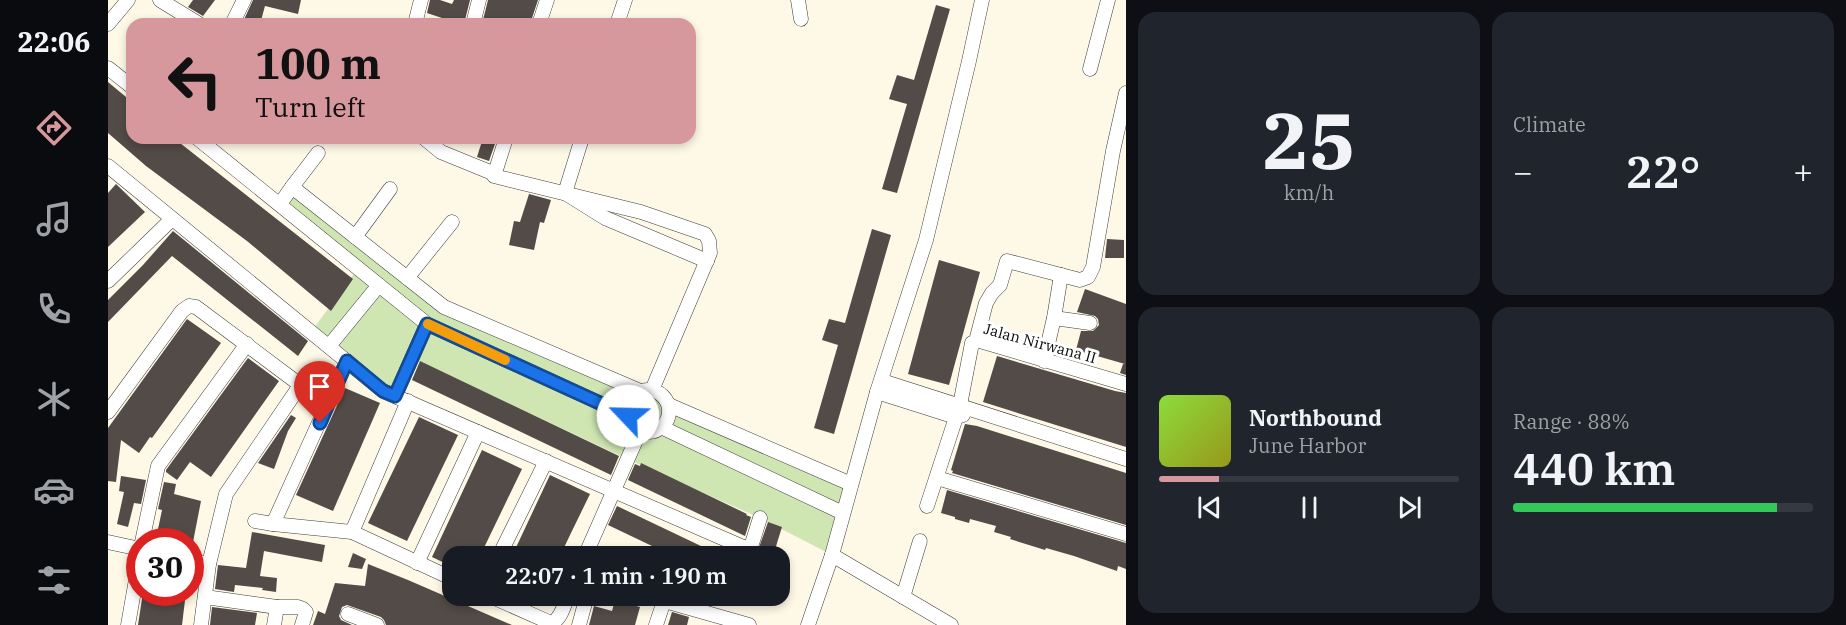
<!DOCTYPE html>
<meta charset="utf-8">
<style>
:root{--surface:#171b24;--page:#20242c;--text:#f1f3f6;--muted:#9ea1a6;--line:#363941;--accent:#d6979d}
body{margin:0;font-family:"IBM Plex Serif",serif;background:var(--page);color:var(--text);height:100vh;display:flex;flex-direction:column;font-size:22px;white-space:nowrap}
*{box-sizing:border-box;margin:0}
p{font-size:20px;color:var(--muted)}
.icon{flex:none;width:33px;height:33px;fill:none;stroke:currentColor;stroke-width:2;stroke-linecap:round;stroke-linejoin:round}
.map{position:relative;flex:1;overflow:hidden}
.drawer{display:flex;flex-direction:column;gap:12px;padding:12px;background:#0d0f14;width:720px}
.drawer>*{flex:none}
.top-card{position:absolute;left:18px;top:18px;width:570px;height:126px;border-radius:18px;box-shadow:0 3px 9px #0003;background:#d6979d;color:#111;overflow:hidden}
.speed{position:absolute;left:18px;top:528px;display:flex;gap:12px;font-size:30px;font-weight:700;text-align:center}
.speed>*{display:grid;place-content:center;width:78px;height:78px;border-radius:50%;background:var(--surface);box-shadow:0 3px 9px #0003;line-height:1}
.speed .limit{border:9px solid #d22;background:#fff;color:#111}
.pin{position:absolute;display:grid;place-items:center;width:51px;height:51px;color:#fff;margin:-62px -26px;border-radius:50% 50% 50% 0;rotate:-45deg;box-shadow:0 0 6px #0007}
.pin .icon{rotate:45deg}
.me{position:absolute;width:66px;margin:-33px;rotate:294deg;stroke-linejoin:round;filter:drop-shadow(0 0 4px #0008)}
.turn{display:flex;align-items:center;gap:21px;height:126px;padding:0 30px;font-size:27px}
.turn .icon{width:78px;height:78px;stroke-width:2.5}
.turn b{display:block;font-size:42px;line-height:51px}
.big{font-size:45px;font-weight:600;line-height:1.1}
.drawer .card{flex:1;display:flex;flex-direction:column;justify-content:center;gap:9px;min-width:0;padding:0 21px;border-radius:18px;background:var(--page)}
.drawer .dial{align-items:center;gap:0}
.dial b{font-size:78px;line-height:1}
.song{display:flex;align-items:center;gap:18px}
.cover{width:72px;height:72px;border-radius:9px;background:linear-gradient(135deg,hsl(90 70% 55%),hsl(60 70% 35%))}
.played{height:6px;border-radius:3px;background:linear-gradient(90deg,var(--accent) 20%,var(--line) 20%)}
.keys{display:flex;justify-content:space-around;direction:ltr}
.heat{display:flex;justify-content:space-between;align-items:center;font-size:33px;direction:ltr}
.charge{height:9px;border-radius:4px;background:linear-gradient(90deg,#34c759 88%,var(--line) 0)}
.drawer .tiles{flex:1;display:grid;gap:12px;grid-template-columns:repeat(2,1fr)}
.trip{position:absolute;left:334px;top:546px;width:348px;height:60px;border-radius:18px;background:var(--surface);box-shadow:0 3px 9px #0003;font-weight:600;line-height:60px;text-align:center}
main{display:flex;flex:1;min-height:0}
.tabs{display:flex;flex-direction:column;width:108px;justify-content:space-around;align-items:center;background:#090b0e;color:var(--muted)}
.tabs .icon{width:42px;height:42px}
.tabs .active{color:var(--accent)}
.tabs b{font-size:27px;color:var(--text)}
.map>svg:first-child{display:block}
.grass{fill:#cfe6b3}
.building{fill:#524b47}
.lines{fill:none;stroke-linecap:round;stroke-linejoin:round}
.minor-casing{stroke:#3d3d3d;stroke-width:15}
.minor{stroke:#fff;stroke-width:14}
.route-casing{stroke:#114b97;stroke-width:15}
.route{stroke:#1a73e8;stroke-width:10}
.slow{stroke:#f59e0b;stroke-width:10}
.labels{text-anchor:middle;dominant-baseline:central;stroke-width:6;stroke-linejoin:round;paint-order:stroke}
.street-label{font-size:15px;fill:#0a0a0a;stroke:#fff}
</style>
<main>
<nav class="tabs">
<b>22:06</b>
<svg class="icon active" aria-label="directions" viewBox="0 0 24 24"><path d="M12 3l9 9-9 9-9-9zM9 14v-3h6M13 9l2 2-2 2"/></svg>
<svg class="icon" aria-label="music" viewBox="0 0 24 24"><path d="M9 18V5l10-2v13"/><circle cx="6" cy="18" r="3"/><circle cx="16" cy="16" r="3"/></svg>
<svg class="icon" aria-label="phone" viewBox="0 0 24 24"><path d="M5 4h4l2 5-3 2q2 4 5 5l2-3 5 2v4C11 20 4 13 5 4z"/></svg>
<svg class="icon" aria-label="climate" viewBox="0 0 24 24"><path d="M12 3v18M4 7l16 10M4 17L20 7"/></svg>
<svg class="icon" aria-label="car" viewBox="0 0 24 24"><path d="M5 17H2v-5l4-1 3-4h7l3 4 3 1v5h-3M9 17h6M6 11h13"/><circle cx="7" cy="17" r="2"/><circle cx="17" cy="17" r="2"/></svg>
<svg class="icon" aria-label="filters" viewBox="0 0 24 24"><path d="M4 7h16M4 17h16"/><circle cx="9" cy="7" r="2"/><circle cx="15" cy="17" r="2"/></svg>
</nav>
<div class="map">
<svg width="1018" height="625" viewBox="0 0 1018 625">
<rect width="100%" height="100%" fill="#fef9e7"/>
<polygon class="grass" points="184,187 336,307 509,380 544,390 555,395 561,405 743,484 724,555 652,518 519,459 304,358 287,396 203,332 250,268 172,204"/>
<g class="building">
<polygon points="85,0 107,0 95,16 80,7"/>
<polygon points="145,0 193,0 190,14 157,6 152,24 134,24"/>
<polygon points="322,0 332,0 344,4 346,0 362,0 356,24 335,24 337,19 319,13"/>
<polygon points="380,0 430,0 422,24 374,24"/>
<polygon points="828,5 842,9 789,193 774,189 799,104 781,99 789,75 806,80"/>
<polygon points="0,82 24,102 24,138 75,138 72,143 245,279 223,311 139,241 38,166 0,133"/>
<polygon points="375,138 389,138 381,161 369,157"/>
<polygon points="8,184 37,212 0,247 0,193"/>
<polygon points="421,194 443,200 436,223 432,222 426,250 401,245 406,221 412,222"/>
<polygon points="764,229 783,235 726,434 706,428 730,345 714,340 721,319 737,323"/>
<polygon points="65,231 200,341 190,356 64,256 0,322 0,300 35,265"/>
<polygon points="999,239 1016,240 1016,258 997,258"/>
<polygon points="831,260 872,272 841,385 800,374"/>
<polygon points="977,289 1018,304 1018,375 1012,373 1015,364 1017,364 968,350 973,331 985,331 991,325 990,319 987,316 969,312"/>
<polygon points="79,319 113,343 44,438 42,437 31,453 13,440 8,482 0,481 0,428"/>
<polygon points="889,356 1007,391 1018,393 1018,447 875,402"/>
<polygon points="140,358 171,381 103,477 82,462 69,480 58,472 58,470"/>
<polygon points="312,361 511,456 503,475 304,380"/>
<polygon points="237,388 272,403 225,511 188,495"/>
<polygon points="183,415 188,418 180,431 166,469 150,463"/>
<polygon points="311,417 350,435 299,541 260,523"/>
<polygon points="857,424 869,426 1018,473 1018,525 844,473 845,471 843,470"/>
<polygon points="374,450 414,469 372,556 345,556 345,567 324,557"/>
<polygon points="533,463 639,514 638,515 643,517 637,536 520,480 527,464 532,466"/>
<polygon points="442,475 482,494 463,533 452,556 404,556"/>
<polygon points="13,476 38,480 33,504 26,503 20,527 9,524 16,492 11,491"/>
<polygon points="56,482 68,484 66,494 93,501 85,542 69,542 70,538 49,534 54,510 50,509"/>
<polygon points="839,490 1018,543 1018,569 1010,566 1009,571 966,556 938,548 937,550 902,539 903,537 886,532 888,526 862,519 861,523 847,519 847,517 833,513"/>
<polygon points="509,506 614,556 565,556 500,525"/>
<polygon points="660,522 674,527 665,556 648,556"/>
<polygon points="144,532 217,545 214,562 156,551 152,576 169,578 168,592 154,590 155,588 127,585 126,592 107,589 110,565 138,568"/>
<polygon points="245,553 258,559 254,569 240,567"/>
<polygon points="260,564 300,580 404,625 278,625 276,620 273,617 239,605 234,607 231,616 233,620 244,625 205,625 210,611 217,614 227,583 257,586"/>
<polygon points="35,592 78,592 74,625 30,625"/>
<polygon points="507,600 532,607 527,625 481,625 486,606 504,611"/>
<polygon points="104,607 149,613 147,625 102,625"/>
<polygon points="564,612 581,617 579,625 560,625"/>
</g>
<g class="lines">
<g class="minor-casing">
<g id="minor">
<polyline points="52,0 91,24"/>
<polyline points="690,0 693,19"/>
<polyline points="0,24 20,0"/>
<polyline points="124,24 136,0"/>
<polyline points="307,24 313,0"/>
<polyline points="365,24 371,0"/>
<polyline points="431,24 439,0"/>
<polyline points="509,24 517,0"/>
<polyline points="0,68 24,87"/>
<polyline points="982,69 1000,0"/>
<polyline points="89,138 319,324 520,416"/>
<polyline points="316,138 333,152 382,172"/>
<polyline points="398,138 386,176 533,212 597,234 601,241 602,253 544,390"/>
<polyline points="474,138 457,193 497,218 599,261"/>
<polyline points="0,166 275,391 642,550 652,518"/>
<polyline points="184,187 210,153"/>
<polyline points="172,204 184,187 336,307 532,391"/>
<polyline points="247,237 282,189"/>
<polyline points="299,278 344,222"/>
<polyline points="0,281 64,219"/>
<polyline points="946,318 953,275"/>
<polyline points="868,341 878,303 884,293 892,285 899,261 972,280 980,277 985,267 1005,151 1018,93"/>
<polyline points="221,346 271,285"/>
<polyline points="936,361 946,318 982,323"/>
<polyline points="774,381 1018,459"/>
<circle cx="540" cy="411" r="21"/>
<polyline points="769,392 848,417 855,415"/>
<polyline points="287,396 319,324"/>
<polyline points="561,405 743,484"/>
<polyline points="0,412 74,311 81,306 88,307 191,384 191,387 118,494 101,564 93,625"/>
<polyline points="555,428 735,513"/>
<polyline points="829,478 1018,534"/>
<polyline points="819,506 852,405 864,343 872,341 1018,384"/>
<polyline points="147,521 165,524 239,361"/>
<polyline points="165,524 244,532 345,579"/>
<polyline points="244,532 300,401"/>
<polyline points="0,542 32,549"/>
<polyline points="34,542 50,466 139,344"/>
<polyline points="724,555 843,625"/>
<polyline points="391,556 438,461"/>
<polyline points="477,556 532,431"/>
<polyline points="82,560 101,564"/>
<polyline points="309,563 370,432"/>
<path d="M382 596 443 623C453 620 456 605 460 596"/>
<polyline points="539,596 641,625"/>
<polyline points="97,597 169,607 190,607 195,609 198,612 194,625"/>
<polyline points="795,597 812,541"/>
<polyline points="240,614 269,625"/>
<polyline points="20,625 32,557"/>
<polyline points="166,625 169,607"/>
<polyline points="471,625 479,596"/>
<polyline points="548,625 556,601"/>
<polyline points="700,625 724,555 769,392 818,240 861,61 874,0"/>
</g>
</g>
<use href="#minor" class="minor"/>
</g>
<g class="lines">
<g class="route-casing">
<polyline id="route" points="212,423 239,361 275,391 287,396 319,324 520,416"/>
</g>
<use href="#route" class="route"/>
<polyline class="slow" points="320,324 397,360"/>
</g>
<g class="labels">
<g class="street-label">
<text transform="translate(932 343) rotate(15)">Jalan Nirwana II</text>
</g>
</g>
</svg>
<div class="speed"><div class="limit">30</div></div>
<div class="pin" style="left:212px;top:423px;background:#d93025"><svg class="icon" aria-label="arrive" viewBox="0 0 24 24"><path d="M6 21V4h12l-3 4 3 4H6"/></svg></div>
<svg class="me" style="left:520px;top:416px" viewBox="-20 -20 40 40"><circle r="19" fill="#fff"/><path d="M0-13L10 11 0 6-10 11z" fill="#1a73e8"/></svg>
<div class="trip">22:07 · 1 min · 190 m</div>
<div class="top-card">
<div class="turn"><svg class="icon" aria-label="left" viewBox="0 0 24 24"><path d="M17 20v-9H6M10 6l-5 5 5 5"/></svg><div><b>100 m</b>Turn left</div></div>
</div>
</div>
<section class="drawer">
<div class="tiles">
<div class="card dial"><b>25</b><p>km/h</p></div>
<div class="card"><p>Climate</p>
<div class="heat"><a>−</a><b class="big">22°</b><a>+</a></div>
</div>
<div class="card">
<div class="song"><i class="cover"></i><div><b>Northbound</b><p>June Harbor</p></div></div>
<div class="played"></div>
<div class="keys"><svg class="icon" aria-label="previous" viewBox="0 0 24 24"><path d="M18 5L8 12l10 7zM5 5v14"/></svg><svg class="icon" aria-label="pause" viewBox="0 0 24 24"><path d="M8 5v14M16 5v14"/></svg><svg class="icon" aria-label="next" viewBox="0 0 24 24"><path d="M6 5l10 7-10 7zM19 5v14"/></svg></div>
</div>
<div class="card"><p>Range · 88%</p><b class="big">440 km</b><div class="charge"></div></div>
</div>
</section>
</main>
